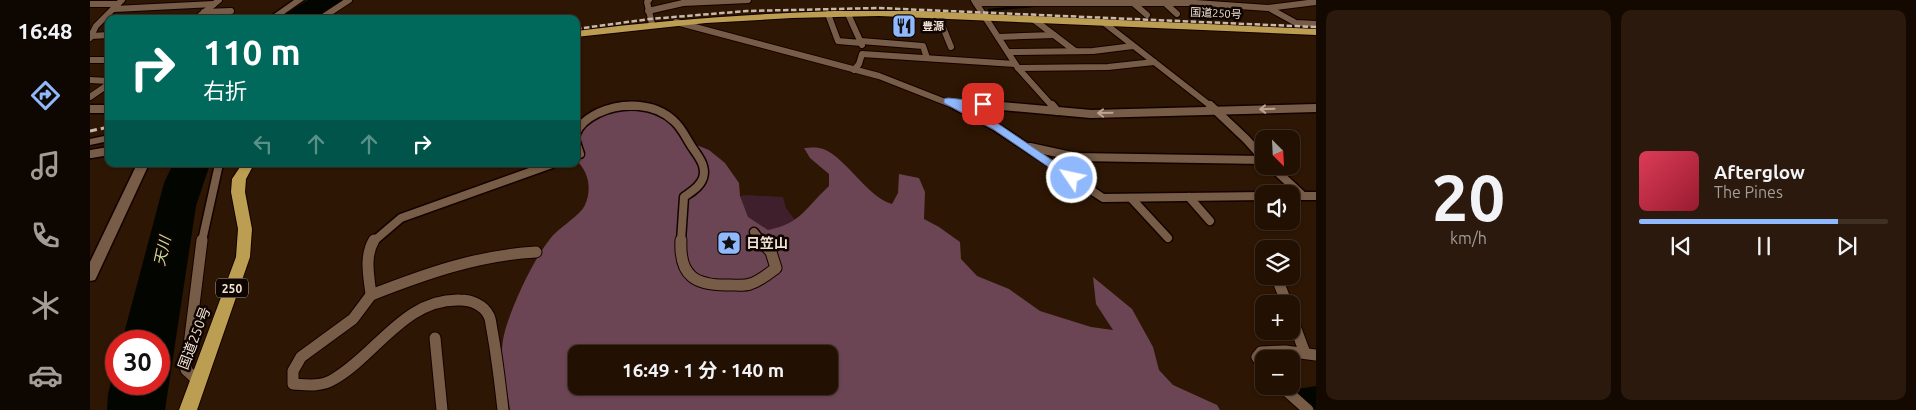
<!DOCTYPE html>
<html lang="ja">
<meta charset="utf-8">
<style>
:root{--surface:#221002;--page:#2a190c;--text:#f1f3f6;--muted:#a29d99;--line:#3f3024;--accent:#90b8fd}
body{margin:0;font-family:Ubuntu,"Noto Sans JP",sans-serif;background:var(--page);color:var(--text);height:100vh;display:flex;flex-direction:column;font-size:19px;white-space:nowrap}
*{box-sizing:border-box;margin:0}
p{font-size:16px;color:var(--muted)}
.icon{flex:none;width:28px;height:28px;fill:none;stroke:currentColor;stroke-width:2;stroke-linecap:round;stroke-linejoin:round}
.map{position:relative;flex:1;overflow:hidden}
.details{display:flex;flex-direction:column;gap:10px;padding:10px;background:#130901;width:600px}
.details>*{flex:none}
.top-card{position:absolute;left:15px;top:15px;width:475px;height:152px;border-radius:10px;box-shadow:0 1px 4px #0004,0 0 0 1px var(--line);background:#00695c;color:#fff;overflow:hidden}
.needle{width:32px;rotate:156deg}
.controls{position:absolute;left:1165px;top:130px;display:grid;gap:10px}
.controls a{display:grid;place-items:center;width:45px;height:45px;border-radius:10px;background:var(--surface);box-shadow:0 1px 4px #0004,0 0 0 1px var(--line);font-size:25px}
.speed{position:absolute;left:15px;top:330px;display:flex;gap:10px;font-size:25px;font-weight:700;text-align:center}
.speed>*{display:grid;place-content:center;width:65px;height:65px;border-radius:50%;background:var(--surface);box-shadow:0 1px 4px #0004,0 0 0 1px var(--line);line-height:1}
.speed .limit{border:8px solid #d22;background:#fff;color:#111}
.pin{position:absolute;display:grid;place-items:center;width:42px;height:42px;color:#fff;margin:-21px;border-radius:10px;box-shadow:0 2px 8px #0006}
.me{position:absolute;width:55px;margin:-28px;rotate:304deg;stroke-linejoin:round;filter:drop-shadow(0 0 4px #0008)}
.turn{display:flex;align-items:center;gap:18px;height:105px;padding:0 15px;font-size:22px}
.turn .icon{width:65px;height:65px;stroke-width:2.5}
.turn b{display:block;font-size:35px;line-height:42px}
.lanes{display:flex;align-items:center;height:48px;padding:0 15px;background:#0003;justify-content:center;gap:25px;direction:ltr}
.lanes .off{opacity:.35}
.details .widget{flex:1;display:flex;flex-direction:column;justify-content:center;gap:8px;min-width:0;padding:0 18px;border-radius:10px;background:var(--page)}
.details .dial{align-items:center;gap:0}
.dial b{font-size:65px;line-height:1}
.song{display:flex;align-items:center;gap:15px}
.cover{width:60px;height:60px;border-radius:8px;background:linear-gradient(135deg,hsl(350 70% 55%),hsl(350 70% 35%))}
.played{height:5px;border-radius:2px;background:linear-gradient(90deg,var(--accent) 80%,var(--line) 80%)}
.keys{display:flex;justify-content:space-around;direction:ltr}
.details .tiles{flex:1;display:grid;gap:10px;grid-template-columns:repeat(2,1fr)}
.trip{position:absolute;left:478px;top:345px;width:270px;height:50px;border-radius:10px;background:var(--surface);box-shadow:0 1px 4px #0004,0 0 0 1px var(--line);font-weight:700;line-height:50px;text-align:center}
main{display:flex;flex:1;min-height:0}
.tab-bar{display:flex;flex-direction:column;width:90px;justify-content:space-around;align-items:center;background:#0e0601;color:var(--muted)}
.tab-bar .icon{width:35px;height:35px}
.tab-bar .on{color:var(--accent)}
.tab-bar b{font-size:22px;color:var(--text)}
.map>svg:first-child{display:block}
.green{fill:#3f1f2b}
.forest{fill:#6c4554;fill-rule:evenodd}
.water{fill:#030600}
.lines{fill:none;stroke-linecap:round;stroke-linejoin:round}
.stream{stroke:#030600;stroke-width:2.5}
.minor-far2-casing{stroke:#140200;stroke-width:8}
.minor-far1-casing{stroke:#140200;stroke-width:11}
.minor-casing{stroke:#140200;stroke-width:13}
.tertiary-casing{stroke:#140200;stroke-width:3}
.secondary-casing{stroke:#140200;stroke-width:3}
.trunk-casing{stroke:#140200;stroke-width:2}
.minor-far2{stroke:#775c47;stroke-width:6}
.minor-far1{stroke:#775c47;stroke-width:8}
.minor{stroke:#775c47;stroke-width:11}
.tertiary{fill:#775c47;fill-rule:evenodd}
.secondary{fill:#775c47;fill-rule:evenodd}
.trunk{fill:#bb9e52;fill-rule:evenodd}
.rail-far1{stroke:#cab9ab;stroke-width:2.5;stroke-dasharray:5.5 2.5;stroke-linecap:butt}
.rail{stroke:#cab9ab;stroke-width:3;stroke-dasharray:7 4;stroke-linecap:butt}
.oneway{stroke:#baa595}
.route{fill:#90b8fd;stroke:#5e78a4}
.labels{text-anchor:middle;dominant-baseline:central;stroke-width:5;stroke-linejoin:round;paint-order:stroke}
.far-street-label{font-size:11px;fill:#f1e1d5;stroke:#0e0501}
.far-poi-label{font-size:11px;font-weight:bold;fill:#f1e1d5;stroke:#0e0501;text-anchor:start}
.shield{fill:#0e0501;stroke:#ad9f95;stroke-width:1}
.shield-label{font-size:12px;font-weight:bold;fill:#f1e1d5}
.poi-label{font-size:14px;font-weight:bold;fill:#f1e1d5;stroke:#0e0501;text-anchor:start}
.street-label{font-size:14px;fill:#f1e1d5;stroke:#0e0501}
.water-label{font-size:15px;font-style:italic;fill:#c6db9b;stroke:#0e0501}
</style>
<main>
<nav class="tab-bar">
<b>16:48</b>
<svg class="icon on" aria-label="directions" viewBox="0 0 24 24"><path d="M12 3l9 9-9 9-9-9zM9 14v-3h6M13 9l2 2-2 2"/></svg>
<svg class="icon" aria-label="music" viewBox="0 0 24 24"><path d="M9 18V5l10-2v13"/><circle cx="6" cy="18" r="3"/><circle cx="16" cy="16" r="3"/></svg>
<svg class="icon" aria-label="phone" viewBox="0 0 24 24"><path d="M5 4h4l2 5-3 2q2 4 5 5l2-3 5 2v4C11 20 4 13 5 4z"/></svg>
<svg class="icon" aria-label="climate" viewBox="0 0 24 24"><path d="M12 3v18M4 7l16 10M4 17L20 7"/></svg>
<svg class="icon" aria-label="car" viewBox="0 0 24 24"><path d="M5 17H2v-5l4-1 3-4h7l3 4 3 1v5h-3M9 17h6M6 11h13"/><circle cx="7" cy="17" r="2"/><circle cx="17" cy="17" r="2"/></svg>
</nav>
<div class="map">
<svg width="1226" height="410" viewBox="0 0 1226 410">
<rect width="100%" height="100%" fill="#2d1603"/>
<polygon class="green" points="656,195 693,197 696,208 705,220 694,227 678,230 658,218 650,196"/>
<path class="forest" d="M530 107 561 111 581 124 594 140 619 150 635 163 649 183 650 196 658 217 678 230C712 223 716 207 739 186V174L720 158 714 148C718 148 724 147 729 148 752 151 776 197 802 204L808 193 809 174 829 178 835 192 834 219 849 227 870 242 871 259 887 276 919 289 950 311 1001 327 1023 330 1006 304 1003 277 1042 309 1063 347 1069 370 1083 385 1127 405 1130 410H420C417 386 408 359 414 335 420 309 443 260 460 239 468 228 490 216 495 205 502 189 499 172 486 160V136L494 125ZM486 354H739V386H486Z"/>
<g class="water">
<polygon points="218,0 256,0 226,19 188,19"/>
<polygon points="83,164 120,164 106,206 75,410 17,410 18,394 26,363 26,384 69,384 69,341 32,341 74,183"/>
<polygon points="1226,386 1226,410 1201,390"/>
</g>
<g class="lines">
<polyline class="stream" points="899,10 943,6"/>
<g class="minor-far2-casing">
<g id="minor-far2">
<polyline points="559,0 557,2 562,24"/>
<polyline points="884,0 928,68 963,107"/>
<polyline points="1042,2 1057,15"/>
<polyline points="593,3 658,0"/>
<polyline points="886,3 1105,3 1178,8 1226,2"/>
<polyline points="1075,3 1087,14"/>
<polyline points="1105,3 1120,15"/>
<polyline points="0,4 28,4"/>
<polyline points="1179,8 1206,23 1226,24"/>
<polyline points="24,9 124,4"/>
<polyline points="558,11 593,3 595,0"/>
<polyline points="114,12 141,11"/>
<polyline points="738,14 748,41 771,43"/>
<polyline points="758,14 772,45"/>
<polyline points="848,15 861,47"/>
<polyline points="106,19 129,0"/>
<polyline points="230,19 259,0"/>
<polyline points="943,19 985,51"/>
<polyline points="586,22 789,76 868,107"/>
<polyline points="1013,22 1122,107"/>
<polyline points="1,36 19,35"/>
<polyline points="908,37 964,35"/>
<polyline points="0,38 6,26 32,0"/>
<polyline points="771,41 833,46 837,58"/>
<polyline points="918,52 1003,51 1043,46"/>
<polyline points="0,60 19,60"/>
<polyline points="928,68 1018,67 1064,62"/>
<polyline points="764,70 769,64 772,54 925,64"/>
<polyline points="0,80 19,81"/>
<polyline points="0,97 19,84"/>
<polyline points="862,102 916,107"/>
<polyline points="530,107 554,107"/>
</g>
</g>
<g class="minor-far1-casing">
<g id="minor-far1">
<polyline points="865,105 906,127 1013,198 1174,196"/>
<polyline points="901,105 1001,114 1226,108"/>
<polyline points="962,105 967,111"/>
<polyline points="1120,105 1156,139 1174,159"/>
<polyline points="0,109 19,109"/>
<path d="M486 134C489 124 498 118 508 113 532 102 564 102 584 121 592 128 596 138 602 147 608 156 617 166 613 178 610 187 601 192 594 197L591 241"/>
<polyline points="486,142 490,154 486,155"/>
<polyline points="940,147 986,157 1174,160"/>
<polyline points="1,154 19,151"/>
<polyline points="1181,166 1212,195"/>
<polyline points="1201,196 1226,196"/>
<polyline points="1099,197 1120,221"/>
<polyline points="1041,198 1078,238"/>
<polyline points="664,232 671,241"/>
<polyline points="112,241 129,164"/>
<polyline points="284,241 311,218 462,164"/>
</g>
</g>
<g class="minor-casing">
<g id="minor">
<path d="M284 240C274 257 279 276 281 295L263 319 211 357 203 371V384C217 385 232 387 244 379 287 354 315 298 370 300 381 300 394 305 399 316 401 320 401 326 402 330 407 357 410 383 413 410"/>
<path d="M591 240C589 276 605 286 640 285 647 285 654 286 660 284 670 281 678 274 686 268L681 252 670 240"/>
<polyline points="1188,281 1197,304"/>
<path d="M281 295C335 274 388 255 446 252"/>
<polyline points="1201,316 1215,353"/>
<polyline points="345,338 352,410"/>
<polyline points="1174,368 1167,357 1171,352 1195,351 1226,355"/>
<polyline points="107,380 96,370 112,240"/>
<polyline points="1191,386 1218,410"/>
</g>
</g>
<g class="tertiary-casing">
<polygon id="tertiary" points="19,135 19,141 0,145 0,139"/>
</g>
<g class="secondary-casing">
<g id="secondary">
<polygon points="204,0 214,0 187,19 177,19"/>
<polygon points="47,164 59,164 7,276 5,280 0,281 0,262"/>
</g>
</g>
<g class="trunk-casing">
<g id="trunk">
<path d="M745 11H832L1226 29V35L789 16 702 18 616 23 486 37V31C572 20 658 14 745 11Z"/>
<polygon points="152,164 164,164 156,179 155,192 162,229 160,257 107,410 89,410 146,257 148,229 141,192 142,179"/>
</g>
</g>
<use href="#minor-far2" class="minor-far2"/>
<use href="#minor-far1" class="minor-far1"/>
<use href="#minor" class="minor"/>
<use href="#tertiary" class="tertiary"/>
<use href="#secondary" class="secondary"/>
<use href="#trunk" class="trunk"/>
<polyline class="rail-far1" points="486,29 560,19 657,11 789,8 1226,27"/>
<polyline class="rail" points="0,131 19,127"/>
</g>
<defs><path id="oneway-shaft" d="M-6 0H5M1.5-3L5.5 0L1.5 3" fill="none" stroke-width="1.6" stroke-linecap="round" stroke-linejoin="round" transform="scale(1.25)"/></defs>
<g class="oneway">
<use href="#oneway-shaft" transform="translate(1177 109) rotate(178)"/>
<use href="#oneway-shaft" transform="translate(1015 113) rotate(179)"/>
</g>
<polygon class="route" points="858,98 897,102 898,104 893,107 872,105 910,125 988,178 986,181 979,181 903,129 854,103 854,99"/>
<defs>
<g id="restaurant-square" transform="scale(1.25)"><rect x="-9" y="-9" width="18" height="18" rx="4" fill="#90b8fd" stroke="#0e0501"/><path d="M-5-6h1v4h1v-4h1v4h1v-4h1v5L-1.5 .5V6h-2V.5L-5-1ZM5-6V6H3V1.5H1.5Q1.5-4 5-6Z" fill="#111"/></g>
<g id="sight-square" transform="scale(1.25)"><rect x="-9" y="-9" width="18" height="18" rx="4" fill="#90b8fd" stroke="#0e0501"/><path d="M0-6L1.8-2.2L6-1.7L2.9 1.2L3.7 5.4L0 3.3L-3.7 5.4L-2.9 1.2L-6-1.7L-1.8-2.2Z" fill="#111"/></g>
</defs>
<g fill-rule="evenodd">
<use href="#restaurant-square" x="814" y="26"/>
<use href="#sight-square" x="639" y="243"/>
</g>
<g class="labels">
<g class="far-street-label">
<text transform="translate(1126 13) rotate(3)">国道250号</text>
</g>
<g class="far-poi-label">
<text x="832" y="26">豊源</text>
</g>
<rect class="shield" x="126" y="278.5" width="32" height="19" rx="4"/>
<g class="shield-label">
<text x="142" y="288">250</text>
</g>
<g class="poi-label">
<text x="656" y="243">日笠山</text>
</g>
<g class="street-label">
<text transform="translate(104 338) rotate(-69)">国道250号</text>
</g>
<g class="water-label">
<text transform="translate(72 251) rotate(-78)">天川</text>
</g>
</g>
</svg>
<div class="controls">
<a><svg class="needle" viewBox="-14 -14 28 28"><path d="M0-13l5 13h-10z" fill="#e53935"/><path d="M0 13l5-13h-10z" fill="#a29d99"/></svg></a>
<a><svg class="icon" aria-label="sound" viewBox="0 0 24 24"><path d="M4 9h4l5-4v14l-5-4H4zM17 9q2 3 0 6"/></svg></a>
<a><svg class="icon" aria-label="layers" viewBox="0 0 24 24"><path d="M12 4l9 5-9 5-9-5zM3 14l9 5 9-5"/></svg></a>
<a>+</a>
<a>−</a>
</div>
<div class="speed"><div class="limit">30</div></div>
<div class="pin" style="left:893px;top:104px;background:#d93025"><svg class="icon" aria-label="arrive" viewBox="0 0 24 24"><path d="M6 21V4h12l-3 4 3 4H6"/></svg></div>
<svg class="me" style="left:982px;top:178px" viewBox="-20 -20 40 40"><circle r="17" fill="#90b8fd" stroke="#fff" stroke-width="3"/><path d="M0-11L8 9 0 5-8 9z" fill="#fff"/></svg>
<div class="trip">16:49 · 1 分 · 140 m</div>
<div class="top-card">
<div class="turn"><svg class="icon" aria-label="right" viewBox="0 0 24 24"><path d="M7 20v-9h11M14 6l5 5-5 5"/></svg><div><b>110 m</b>右折</div></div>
<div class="lanes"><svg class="icon off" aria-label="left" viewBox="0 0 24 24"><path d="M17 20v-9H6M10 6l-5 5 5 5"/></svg><svg class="icon off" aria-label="ahead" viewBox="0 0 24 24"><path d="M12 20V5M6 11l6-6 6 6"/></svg><svg class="icon off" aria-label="ahead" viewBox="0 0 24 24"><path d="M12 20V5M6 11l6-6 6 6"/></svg><svg class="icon" aria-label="right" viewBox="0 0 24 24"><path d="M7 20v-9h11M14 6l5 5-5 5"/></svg></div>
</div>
</div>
<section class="details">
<div class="tiles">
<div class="widget dial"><b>20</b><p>km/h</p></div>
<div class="widget">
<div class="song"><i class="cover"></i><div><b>Afterglow</b><p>The Pines</p></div></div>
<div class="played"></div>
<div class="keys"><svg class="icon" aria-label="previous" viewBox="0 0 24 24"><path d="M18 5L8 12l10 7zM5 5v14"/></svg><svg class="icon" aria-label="pause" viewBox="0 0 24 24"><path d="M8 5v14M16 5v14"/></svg><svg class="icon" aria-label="next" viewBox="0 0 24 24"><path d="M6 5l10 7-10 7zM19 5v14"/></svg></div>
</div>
</div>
</section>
</main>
